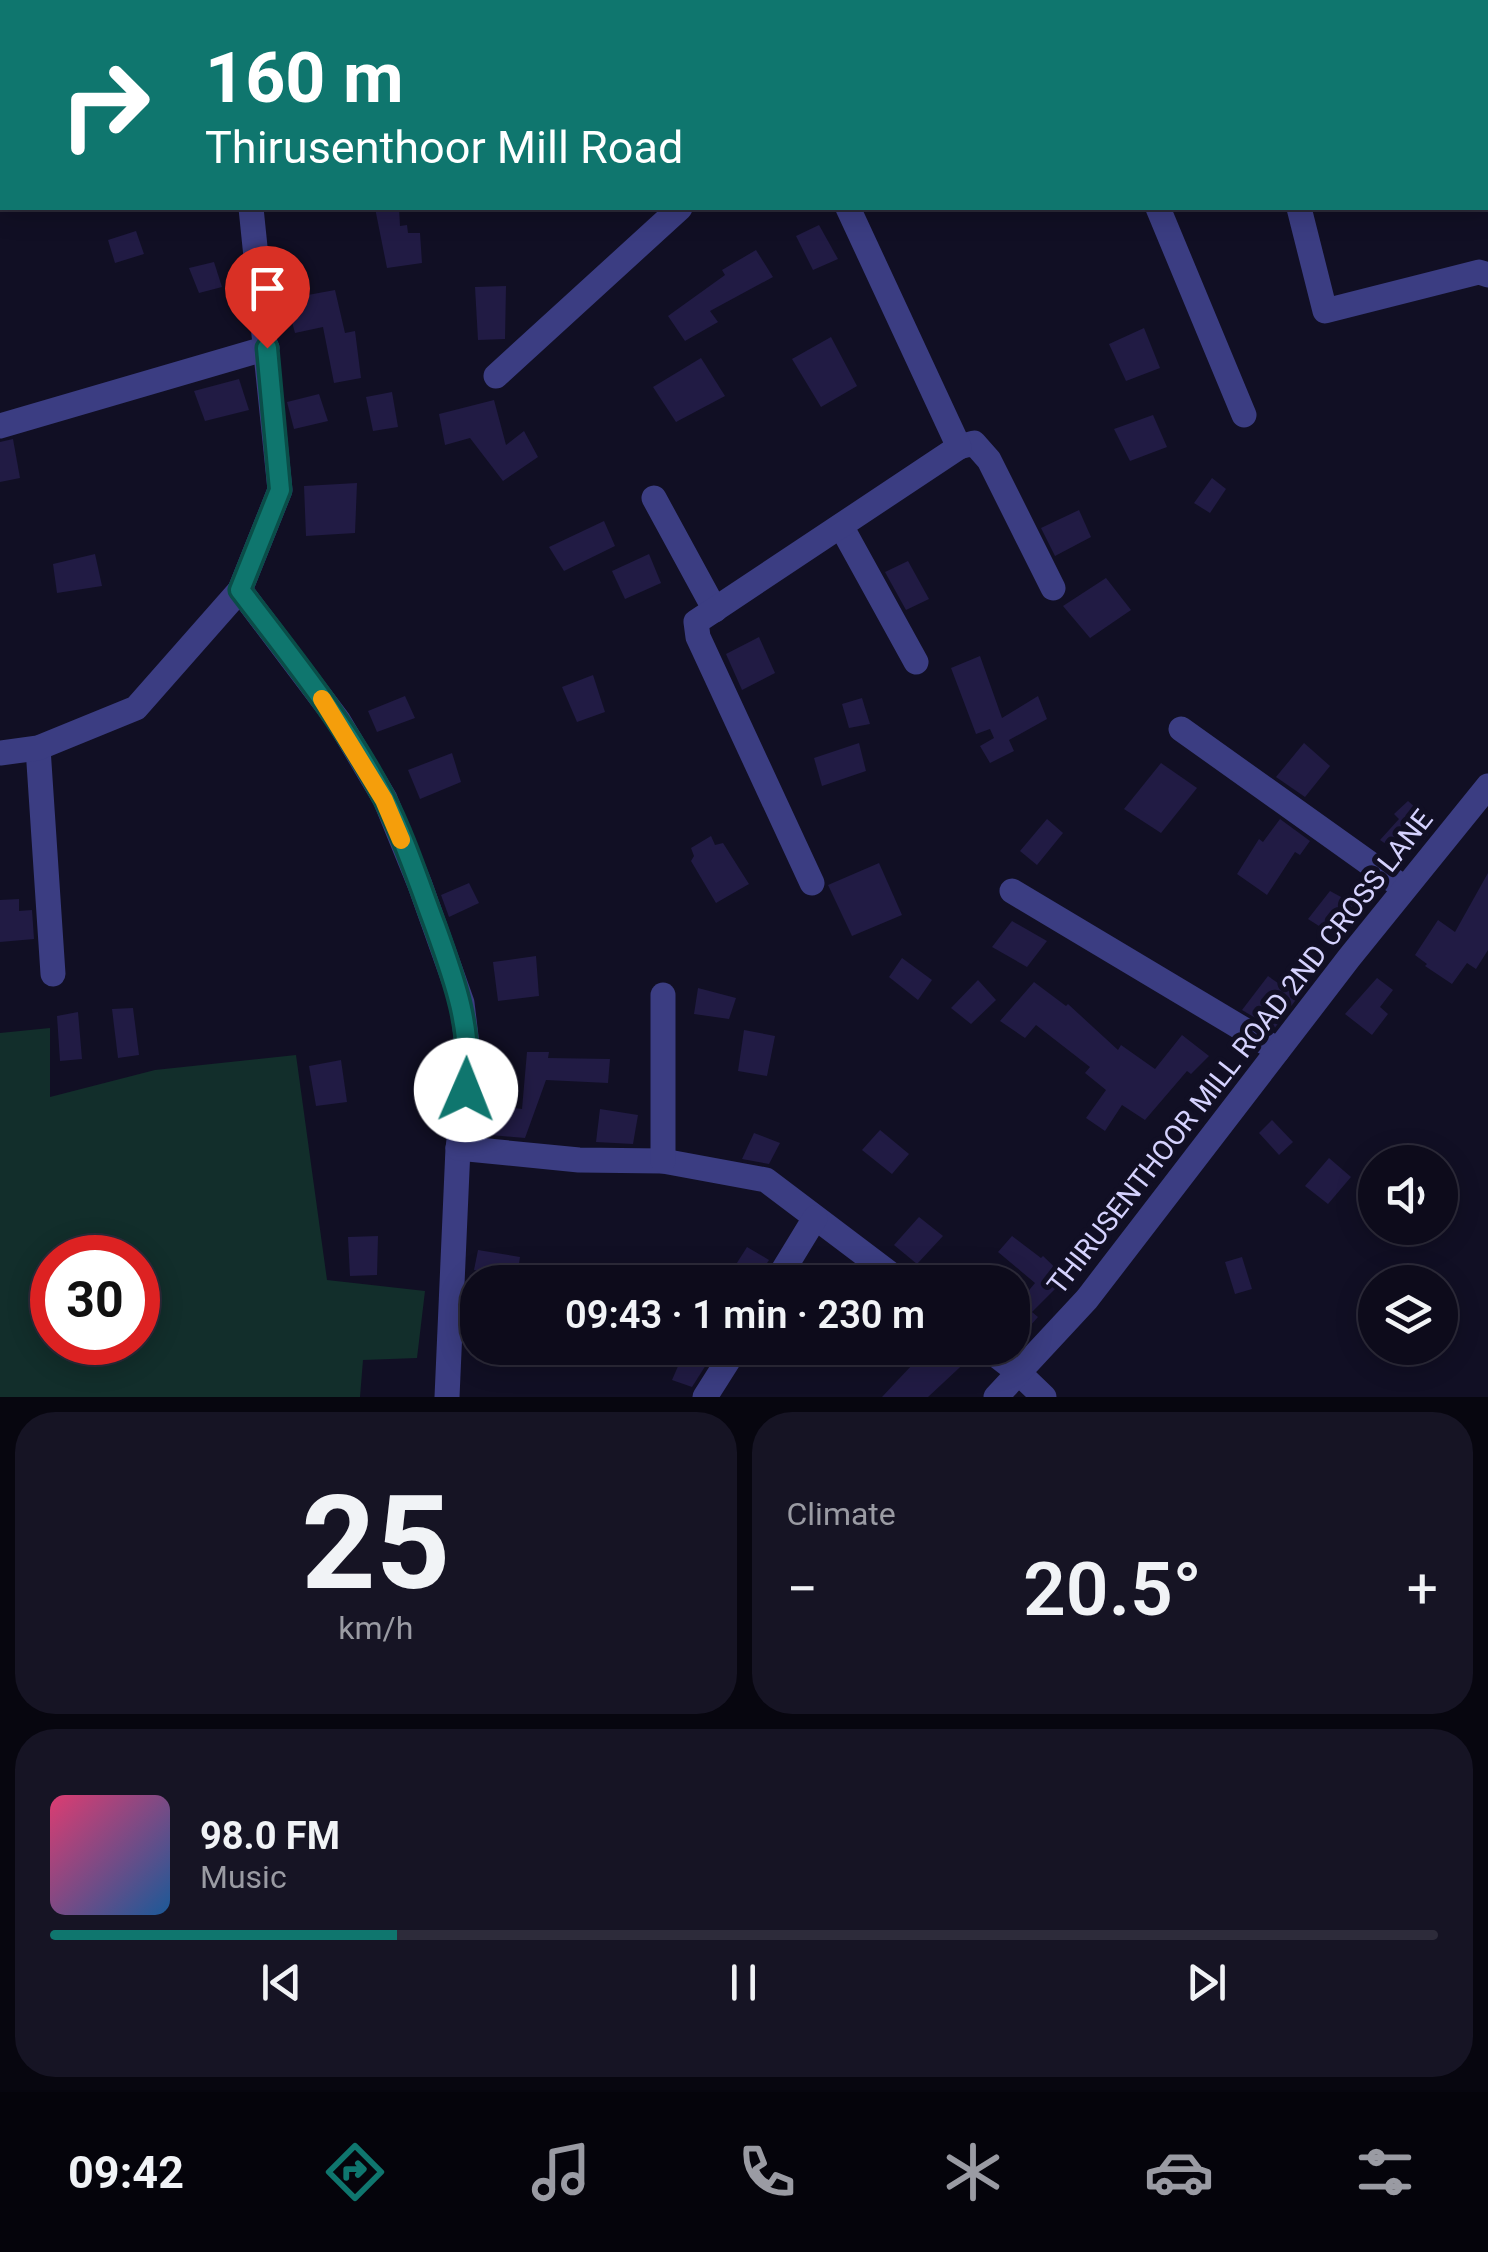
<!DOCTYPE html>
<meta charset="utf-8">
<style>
:root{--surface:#0d0b1b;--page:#161424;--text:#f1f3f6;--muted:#9a9ba3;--line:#2d2b3a;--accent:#0f766e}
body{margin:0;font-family:Roboto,sans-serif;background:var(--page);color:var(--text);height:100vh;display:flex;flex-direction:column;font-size:38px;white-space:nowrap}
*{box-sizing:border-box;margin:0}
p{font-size:32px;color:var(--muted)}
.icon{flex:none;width:55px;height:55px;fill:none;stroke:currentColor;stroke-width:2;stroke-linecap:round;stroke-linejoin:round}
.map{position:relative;height:1397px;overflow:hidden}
.details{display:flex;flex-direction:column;gap:15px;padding:15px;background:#07060f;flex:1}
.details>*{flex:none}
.top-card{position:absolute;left:0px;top:0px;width:1490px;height:210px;box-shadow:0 5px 25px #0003,0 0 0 2px var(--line);background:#0f766e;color:#fff;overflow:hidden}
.fabs{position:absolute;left:1358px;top:1145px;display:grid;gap:20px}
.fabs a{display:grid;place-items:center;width:100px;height:100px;border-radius:50%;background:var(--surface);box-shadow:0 5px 25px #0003,0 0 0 2px var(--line);font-size:50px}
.speed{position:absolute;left:30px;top:1235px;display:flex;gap:20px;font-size:50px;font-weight:700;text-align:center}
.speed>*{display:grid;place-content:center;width:130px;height:130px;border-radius:50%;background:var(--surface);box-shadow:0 5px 25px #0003,0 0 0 2px var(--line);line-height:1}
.speed .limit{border:15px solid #d22;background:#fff;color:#111}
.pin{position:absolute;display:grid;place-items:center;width:85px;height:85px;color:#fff;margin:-102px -42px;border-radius:50% 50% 50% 0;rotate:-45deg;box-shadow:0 0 10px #0007}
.pin .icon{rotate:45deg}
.me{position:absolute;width:110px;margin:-55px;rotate:1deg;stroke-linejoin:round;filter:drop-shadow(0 0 8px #0008)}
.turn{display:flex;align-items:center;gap:35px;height:210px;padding:0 40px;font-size:45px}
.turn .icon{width:130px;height:130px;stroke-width:2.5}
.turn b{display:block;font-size:70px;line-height:85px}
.big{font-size:75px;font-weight:600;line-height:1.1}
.details .card{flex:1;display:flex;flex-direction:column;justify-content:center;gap:15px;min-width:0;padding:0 35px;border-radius:40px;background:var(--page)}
.details .dial{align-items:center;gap:0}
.dial b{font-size:130px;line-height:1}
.song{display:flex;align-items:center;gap:30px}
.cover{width:120px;height:120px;border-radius:15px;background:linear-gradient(135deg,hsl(340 70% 55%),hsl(210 70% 35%))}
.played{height:10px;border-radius:5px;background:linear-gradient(90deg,var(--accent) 25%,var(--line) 25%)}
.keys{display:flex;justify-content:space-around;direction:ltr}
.heat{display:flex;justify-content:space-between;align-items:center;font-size:55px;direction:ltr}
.details .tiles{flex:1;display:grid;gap:15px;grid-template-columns:1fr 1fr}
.card:last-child{grid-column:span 2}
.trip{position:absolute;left:460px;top:1265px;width:570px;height:100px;border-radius:40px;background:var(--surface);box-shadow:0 5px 25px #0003,0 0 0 2px var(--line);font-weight:600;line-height:100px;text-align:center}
.menu{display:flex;height:160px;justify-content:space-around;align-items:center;background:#05040b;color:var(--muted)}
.menu .icon{width:70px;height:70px}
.menu .selected{color:var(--accent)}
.menu b{font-size:45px;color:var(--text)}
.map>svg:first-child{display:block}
.green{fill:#122e2b;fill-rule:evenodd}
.building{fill:#211b44}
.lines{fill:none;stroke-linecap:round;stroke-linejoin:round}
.street{stroke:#3b3d82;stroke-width:25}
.route-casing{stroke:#0a4d48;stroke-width:25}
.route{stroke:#0f766e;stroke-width:18}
.slow{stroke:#f59e0b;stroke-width:18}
.labels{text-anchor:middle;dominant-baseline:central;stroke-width:10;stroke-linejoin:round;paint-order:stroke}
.street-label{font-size:28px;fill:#d5d2fe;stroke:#110f24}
</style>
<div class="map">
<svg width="1488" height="1397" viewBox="0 0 1488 1397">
<rect width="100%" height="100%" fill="#110f24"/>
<path class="green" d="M50 1028V1097L155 1070 296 1055 327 1280 425 1291 417 1358 363 1360 360 1397H0V1033ZM52 1258H138V1342H52Z"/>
<g class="building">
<polygon points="375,208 399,208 400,226 407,225 408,233 420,233 422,263 387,268"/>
<polygon points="819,225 838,259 813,270 796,236"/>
<polygon points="136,231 144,254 115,263 108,240"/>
<polygon points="756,250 773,277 710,311 718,322 685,341 668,316 725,275 722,270"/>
<polygon points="214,262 222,287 199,293 189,268"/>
<polygon points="506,286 505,339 478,340 475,287"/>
<polygon points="335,290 345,333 355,331 361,378 334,383 323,327 295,333 286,299"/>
<polygon points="1144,328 1160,368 1126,381 1109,344"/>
<polygon points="831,337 857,386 821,407 792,359"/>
<polygon points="701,358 725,396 676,422 653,387"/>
<polygon points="239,379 249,410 205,421 194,391"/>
<polygon points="392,392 398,427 373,431 366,397"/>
<polygon points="319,394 328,421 294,429 287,402"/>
<polygon points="494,400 506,445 524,431 538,457 503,481 470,438 445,445 439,414"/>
<polygon points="1153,415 1167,447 1130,461 1114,429"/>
<polygon points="13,439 20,478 0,482 0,442"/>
<polygon points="1212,478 1226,489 1210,513 1194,503"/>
<polygon points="357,483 355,533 306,536 304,486"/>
<polygon points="1079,510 1091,537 1055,556 1041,528"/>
<polygon points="604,521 615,546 564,571 549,547"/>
<polygon points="95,554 102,586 57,593 53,564"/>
<polygon points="649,554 661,583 625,599 612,571"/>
<polygon points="908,561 929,599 906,610 885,572"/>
<polygon points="1106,578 1131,610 1090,638 1063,606"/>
<polygon points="759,637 775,673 742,690 726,654"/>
<polygon points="980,656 1002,718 1038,696 1047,719 1009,740 1014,751 990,763 980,746 994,738 990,729 976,734 951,668"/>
<polygon points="593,675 605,712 577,722 562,687"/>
<polygon points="405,696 415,718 377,732 368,711"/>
<polygon points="862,698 870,724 849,728 842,704"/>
<polygon points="859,743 866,771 822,786 814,758"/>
<polygon points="1304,743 1330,766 1305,797 1276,777"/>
<polygon points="452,753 461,782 420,799 408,770"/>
<polygon points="1161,763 1197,788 1161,833 1124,809"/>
<polygon points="1408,801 1435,825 1424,840 1413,830 1395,850 1380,840 1399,819 1394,814"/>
<polygon points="1047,819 1063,833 1037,865 1020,851"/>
<polygon points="1280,819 1310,841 1300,855 1295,852 1267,895 1237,874 1259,839 1263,842"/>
<polygon points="711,836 715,845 723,843 749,884 716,903 691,861 694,856 691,848"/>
<polygon points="879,863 902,915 852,936 828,885"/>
<polygon points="1488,873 1488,950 1476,969 1467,963 1452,984 1425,966 1427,964 1415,955 1438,920 1455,932"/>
<polygon points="469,883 479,903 449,917 441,895"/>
<polygon points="1330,891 1354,904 1330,933 1308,919"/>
<polygon points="19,899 19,911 32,910 34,939 0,942 0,900"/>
<polygon points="1012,921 1047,941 1027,967 992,947"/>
<polygon points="536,956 539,996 498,1001 493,962"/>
<polygon points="902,958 932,980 918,1000 889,977"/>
<polygon points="1268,976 1298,997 1274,1029 1242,1010"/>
<polygon points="1377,978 1393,990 1380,1007 1388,1014 1372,1035 1345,1014"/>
<polygon points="978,980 996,1000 971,1024 951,1008"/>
<polygon points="1034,982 1066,1006 1068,1004 1118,1050 1121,1045 1155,1069 1182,1035 1209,1056 1191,1074 1187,1071 1145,1120 1122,1105 1105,1131 1086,1118 1106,1090 1085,1073 1090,1067 1036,1025 1025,1038 1000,1021"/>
<polygon points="698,988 736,998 729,1019 694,1014"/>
<polygon points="133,1008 139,1055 118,1058 112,1009"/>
<polygon points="78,1012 82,1059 60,1061 57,1016"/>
<polygon points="744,1030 775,1036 767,1076 738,1071"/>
<polygon points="527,1052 549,1052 548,1058 610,1059 608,1083 546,1080 525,1138 491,1135 497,1106 522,1109"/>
<polygon points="341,1060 347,1102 316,1106 309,1066"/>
<polygon points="600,1109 638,1115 633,1144 596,1142"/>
<polygon points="1272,1120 1293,1142 1279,1155 1259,1133"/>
<polygon points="880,1130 909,1154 892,1174 862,1150"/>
<polygon points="754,1133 780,1143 769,1164 742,1159"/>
<polygon points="1329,1158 1351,1177 1328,1204 1305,1186"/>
<polygon points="919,1217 943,1236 917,1264 894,1245"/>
<polygon points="378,1236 377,1275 350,1276 348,1237"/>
<polygon points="1012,1236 1041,1258 1043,1256 1066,1278 1032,1312 1038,1317 1012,1346 1012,1295 1020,1301 1035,1283 998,1252"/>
<polygon points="747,1247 769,1260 755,1282 725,1282"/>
<polygon points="478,1250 520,1257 517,1278 474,1270"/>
<polygon points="1242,1257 1252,1289 1235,1294 1225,1262"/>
<polygon points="686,1348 711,1357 692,1387 672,1380"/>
<polygon points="928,1348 971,1348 973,1355 928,1397 882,1397"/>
</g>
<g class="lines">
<g class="street">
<polyline points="227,0 227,2"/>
<polyline points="732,0 734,2"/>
<polyline points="1275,2 1276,0"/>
<polyline points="1488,195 1488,198"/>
<polyline points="1158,208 1244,415"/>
<polyline points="1299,208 1325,311 1479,272 1488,275"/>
<polyline points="496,376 680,208"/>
<polyline points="0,426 267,348"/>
<polyline points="959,447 974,443 989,460 1053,588"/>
<polyline points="654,498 715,610"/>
<polyline points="841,526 916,662"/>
<polyline points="240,590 338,720 385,799 420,885 462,1003 469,1061 458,1148 447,1397"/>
<polyline points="1181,729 1404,888"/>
<polyline points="38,748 53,974"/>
<polyline points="0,753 38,748 136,708 240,590 280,490 251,208"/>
<polyline points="812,883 698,637 696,622 959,447 848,208"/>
<polyline points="1012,891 1278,1050"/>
<polyline points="458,1148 579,1160 663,1161 766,1180 901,1282"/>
<polyline points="663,1161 663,995"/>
<polyline points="776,1282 815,1218"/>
<polyline points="987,1348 1018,1372 1044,1397"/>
<polyline points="705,1397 736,1348"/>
<polyline points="996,1397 1087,1299 1349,958 1488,786"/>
</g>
</g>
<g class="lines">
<g class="route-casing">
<path id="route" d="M267 348 280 490 240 590C291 657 345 723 384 798 405 839 419 884 435 926 455 981 473 1031 466 1090"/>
</g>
<use href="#route" class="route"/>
<polyline class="slow" points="322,699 384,800 401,840"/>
</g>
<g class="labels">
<g class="street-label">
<text transform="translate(1240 1052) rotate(-52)">THIRUSENTHOOR MILL ROAD 2ND CROSS LANE</text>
</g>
</g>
</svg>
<div class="fabs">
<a><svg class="icon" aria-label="sound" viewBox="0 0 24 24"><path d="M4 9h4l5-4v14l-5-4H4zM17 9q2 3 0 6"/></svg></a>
<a><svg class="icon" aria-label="layers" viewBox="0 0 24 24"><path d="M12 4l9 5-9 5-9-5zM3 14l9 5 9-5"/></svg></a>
</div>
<div class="speed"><div class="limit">30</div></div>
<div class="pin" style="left:267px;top:348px;background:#d93025"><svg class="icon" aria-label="arrive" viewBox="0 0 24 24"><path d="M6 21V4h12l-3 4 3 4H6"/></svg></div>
<svg class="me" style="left:466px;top:1090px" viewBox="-20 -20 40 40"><circle r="19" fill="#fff"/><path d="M0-13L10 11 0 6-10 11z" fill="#0f766e"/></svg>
<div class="trip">09:43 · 1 min · 230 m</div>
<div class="top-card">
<div class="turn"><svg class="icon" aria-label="right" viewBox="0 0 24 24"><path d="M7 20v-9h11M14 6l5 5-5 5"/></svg><div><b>160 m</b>Thirusenthoor Mill Road</div></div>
</div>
</div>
<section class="details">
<div class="tiles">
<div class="card dial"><b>25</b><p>km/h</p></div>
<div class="card"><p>Climate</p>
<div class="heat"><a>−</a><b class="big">20.5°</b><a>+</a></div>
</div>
<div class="card">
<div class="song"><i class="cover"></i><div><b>98.0 FM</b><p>Music</p></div></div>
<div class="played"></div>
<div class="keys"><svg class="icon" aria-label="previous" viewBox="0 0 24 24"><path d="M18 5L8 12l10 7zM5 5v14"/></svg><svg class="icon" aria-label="pause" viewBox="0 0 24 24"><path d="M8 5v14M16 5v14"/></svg><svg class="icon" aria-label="next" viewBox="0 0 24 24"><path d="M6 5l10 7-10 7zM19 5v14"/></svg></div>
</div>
</div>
</section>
<nav class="menu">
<b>09:42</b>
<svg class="icon selected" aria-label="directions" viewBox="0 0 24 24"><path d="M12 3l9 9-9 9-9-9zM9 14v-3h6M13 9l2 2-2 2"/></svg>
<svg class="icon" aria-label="music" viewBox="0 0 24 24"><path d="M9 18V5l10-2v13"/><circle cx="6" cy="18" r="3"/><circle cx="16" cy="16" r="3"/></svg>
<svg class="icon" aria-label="phone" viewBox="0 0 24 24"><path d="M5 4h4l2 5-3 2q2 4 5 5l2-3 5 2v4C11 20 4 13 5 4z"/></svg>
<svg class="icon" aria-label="climate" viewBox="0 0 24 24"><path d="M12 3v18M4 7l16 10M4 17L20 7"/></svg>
<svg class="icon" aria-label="car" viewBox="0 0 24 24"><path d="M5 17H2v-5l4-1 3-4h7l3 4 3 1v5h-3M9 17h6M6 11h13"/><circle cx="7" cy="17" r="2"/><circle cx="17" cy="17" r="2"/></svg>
<svg class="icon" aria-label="filters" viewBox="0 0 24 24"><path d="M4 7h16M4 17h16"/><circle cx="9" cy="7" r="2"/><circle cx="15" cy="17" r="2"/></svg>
</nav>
